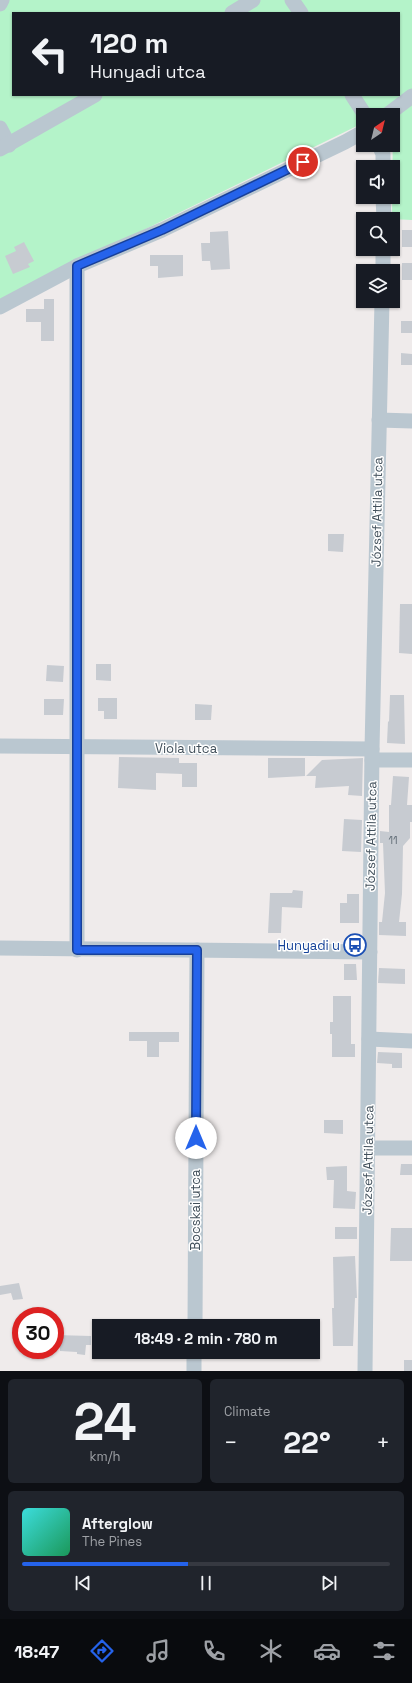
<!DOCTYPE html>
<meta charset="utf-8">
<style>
:root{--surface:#171b24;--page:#20242c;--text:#f1f3f6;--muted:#9ea1a6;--line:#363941;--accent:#2563eb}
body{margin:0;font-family:"Space Grotesk",sans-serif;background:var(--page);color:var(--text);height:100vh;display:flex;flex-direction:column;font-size:15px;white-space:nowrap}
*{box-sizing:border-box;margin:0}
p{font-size:13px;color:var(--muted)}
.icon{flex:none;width:22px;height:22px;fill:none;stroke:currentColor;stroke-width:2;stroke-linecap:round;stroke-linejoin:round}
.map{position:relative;height:1371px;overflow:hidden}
.details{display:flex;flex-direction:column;gap:8px;padding:8px;background:#0d0f14;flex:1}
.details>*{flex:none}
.guide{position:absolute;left:12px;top:12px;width:388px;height:84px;border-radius:0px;box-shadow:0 1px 3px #0004;background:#171b24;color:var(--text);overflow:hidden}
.needle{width:26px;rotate:35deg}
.buttons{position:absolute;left:356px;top:108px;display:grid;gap:8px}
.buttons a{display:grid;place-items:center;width:44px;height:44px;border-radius:0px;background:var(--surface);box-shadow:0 1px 3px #0004;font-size:20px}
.speed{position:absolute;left:12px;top:1307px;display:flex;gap:8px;font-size:20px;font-weight:700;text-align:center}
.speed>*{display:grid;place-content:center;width:52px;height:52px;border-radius:50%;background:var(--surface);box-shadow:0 1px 3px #0004;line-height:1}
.speed .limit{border:6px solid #d22;background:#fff;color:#111}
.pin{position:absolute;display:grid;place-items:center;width:34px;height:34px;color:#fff;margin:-17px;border:2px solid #fff;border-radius:50%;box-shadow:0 1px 4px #0007}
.me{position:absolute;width:44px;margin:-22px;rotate:0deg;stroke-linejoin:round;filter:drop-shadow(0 0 3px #0008)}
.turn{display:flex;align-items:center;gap:14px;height:84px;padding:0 12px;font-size:18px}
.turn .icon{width:52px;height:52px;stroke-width:2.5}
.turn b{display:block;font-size:28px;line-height:34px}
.big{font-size:30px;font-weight:700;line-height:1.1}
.details .card{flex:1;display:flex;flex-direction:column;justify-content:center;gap:6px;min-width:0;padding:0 14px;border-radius:6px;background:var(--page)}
.details .dial{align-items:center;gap:0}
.dial b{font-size:52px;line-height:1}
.song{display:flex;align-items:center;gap:12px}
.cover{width:48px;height:48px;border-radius:6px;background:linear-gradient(135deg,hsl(180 70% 55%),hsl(150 70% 35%))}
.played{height:4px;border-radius:2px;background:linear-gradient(90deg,var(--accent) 45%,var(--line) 45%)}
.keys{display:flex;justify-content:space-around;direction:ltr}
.heat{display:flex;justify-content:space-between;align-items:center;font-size:22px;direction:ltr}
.details .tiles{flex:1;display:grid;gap:8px;grid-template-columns:1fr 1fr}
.card:last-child{grid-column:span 2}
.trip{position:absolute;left:92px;top:1319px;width:228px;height:40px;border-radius:0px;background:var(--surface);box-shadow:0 1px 3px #0004;font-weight:700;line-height:40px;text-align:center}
.dock{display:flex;height:64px;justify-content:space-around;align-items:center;background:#090b0e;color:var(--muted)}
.dock .icon{width:28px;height:28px}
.dock .on{color:var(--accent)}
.dock b{font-size:18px;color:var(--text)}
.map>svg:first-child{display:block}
.green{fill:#b4f3c9;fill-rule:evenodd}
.building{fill:#c7cbd1}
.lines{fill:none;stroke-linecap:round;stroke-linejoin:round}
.minor{stroke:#bac7d0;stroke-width:15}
.route-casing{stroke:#184099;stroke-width:10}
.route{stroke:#2563eb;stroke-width:7}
.labels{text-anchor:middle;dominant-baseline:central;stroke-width:3;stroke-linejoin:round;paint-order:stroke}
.number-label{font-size:11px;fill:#636f78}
.street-label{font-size:13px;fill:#42505b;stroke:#fff}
.transit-label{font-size:13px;fill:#164399;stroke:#fff;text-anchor:end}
</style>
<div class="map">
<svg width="412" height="1371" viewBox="0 0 412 1371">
<rect width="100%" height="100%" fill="#efebeb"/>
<path class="green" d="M0 0H412V220L392 219 393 115H363V123L43 279 0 301ZM13 13H399V95H13Z"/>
<g class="building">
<rect x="402" y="230" width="10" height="17"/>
<polygon points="228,231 230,269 211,270 210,261 202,261 201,243 210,243 210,232"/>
<polygon points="24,242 34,261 28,264 30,267 13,274 5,256 16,251 14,247"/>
<polygon points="150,255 183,255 183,276 158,278 158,266 150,266"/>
<rect x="402" y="263" width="10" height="17"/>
<polygon points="44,299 54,299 54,341 41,341 41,322 26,322 26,309 44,309"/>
<rect x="401" y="321" width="11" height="12"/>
<polygon points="401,353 412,354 412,365 401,365"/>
<polygon points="328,534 344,534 343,552 328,551"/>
<polygon points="400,604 412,604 412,654 399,653"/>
<polygon points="96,664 111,664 111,681 96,680"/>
<polygon points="47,665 64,666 63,682 46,681"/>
<polygon points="390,695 404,695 405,744 387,743 388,721 389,722"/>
<polygon points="98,698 117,698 117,719 104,719 104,711 98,711"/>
<polygon points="44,699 64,699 63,715 44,715"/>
<polygon points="195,704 212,705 211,720 195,720"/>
<polygon points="119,757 179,758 179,763 197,763 197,787 182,787 182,774 156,773 156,790 118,788"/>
<polygon points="268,758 305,758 305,776 268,778"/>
<polygon points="363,758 362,796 348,795 349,786 315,788 316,776 306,776 322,760"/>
<polygon points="393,776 409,777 407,805 412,805 412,822 410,822 410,838 403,846 402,894 399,922 406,922 406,936 379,935 379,922 382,922 385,893 383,843 380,843 380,831 389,832 389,805 391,805"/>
<polygon points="344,819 362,820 361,852 342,851"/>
<polygon points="293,890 303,891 302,908 282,907 281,933 268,933 270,893 292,893"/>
<polygon points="347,894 359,894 359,923 340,923 340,903 347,903"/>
<polygon points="344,964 356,964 357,980 344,980"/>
<polygon points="379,968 405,969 405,984 378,983"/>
<polygon points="333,996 351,996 351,1044 355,1044 355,1057 332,1057 332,1034 330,1034 330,1022 333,1022"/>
<polygon points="129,1032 179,1032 179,1042 159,1042 159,1057 147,1057 147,1041 129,1041"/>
<polygon points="378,1052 402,1053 402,1068 392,1068 392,1064 377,1063"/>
<polygon points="324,1120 343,1120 343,1134 324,1133"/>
<polygon points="401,1164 412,1164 412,1175 400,1175"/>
<polygon points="347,1166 347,1191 356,1192 355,1209 333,1208 334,1180 327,1180 326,1167"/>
<rect x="335" y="1227" width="22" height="12"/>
<polygon points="391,1228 412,1228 412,1261 390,1261"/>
<polygon points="355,1256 357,1298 355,1298 353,1346 333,1346 332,1308 334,1308 333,1257"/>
<polygon points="19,1283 23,1299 13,1300 11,1293 0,1295 0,1286"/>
<polygon points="55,1335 91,1336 91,1345 86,1345 85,1355 77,1354 77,1352 60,1351 60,1343 55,1343"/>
<rect x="404" y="1360" width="8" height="11"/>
</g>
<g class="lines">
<g class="minor">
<polyline points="292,0 301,13"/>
<polyline points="0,4 2,0"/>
<polyline points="232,13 253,0"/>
<polyline points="352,95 365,115"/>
<polyline points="387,115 412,96"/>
<polyline points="0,128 9,145"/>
<polyline points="379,145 383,154 383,167"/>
<polyline points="0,149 95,95"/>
<polyline points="383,197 384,219"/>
<polyline points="77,266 77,950"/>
<polyline points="383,271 383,249"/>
<polyline points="0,307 77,266 162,230 345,142 363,132"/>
<polyline points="379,420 412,421"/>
<polyline points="0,746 372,749"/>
<polyline points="372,760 412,760"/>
<polyline points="0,948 370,952"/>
<polyline points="369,1039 412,1041"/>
<polyline points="368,1148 412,1148"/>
<polyline points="195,1326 197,950"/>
<polyline points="194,1371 194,1352"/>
<polyline points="365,1371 372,749 382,301"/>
</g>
</g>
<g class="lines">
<g class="route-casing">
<polyline id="route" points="196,1138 197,950 77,950 77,266 162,230 303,162"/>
</g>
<use href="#route" class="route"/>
</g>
<defs>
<g id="bus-ring" transform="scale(1.15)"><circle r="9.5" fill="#fff" stroke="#1a4fb4" stroke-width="1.5"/><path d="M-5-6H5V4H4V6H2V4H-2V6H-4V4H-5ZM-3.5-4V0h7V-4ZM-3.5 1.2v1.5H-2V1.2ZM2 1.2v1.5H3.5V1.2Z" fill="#1a4fb4"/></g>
</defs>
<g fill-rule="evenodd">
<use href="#bus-ring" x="355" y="945"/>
</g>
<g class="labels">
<g class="number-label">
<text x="393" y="840">11</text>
</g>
<g class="street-label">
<text transform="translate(377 512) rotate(-89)">József Attila utca</text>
<text x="186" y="748">Viola utca</text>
<text transform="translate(371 836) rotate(-89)">József Attila utca</text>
<text transform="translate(368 1160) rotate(-89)">József Attila utca</text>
<text transform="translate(195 1210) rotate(-90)">Bocskai utca</text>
</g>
<g class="transit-label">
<text x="340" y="945">Hunyadi u</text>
</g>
</g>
</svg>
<div class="buttons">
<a><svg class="needle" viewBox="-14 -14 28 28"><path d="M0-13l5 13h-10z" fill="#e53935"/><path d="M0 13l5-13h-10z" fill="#9ea1a6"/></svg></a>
<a><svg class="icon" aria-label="sound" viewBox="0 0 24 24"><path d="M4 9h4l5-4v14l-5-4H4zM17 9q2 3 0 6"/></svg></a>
<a><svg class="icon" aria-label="search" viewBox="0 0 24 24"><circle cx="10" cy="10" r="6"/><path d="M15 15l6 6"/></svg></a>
<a><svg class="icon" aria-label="layers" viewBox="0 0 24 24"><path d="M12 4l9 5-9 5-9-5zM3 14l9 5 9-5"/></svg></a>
</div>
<div class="speed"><div class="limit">30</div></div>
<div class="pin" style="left:303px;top:162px;background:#d93025"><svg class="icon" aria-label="arrive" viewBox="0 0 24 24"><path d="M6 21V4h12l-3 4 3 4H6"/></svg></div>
<svg class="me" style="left:196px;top:1138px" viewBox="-20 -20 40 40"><circle r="19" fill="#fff"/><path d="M0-13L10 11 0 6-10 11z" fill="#2563eb"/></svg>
<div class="trip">18:49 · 2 min · 780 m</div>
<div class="guide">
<div class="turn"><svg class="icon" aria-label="left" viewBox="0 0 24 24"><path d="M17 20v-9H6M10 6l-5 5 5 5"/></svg><div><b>120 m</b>Hunyadi utca</div></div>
</div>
</div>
<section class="details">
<div class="tiles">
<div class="card dial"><b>24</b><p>km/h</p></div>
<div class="card"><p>Climate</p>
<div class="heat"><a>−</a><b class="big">22°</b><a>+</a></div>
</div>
<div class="card">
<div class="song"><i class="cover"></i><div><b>Afterglow</b><p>The Pines</p></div></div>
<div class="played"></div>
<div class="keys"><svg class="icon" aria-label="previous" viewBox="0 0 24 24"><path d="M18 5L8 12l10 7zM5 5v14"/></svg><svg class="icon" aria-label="pause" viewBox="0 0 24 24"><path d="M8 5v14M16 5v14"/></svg><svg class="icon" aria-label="next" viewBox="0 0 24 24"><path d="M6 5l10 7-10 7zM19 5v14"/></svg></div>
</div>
</div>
</section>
<nav class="dock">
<b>18:47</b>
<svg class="icon on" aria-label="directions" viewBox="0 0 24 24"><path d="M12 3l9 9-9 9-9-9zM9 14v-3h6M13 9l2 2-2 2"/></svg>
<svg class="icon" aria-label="music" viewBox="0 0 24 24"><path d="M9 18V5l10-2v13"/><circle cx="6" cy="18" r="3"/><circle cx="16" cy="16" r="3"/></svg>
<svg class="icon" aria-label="phone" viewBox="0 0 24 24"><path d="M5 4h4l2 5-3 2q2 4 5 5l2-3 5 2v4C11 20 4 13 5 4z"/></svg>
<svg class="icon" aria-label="climate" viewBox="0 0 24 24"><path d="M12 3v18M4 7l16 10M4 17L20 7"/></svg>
<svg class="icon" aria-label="car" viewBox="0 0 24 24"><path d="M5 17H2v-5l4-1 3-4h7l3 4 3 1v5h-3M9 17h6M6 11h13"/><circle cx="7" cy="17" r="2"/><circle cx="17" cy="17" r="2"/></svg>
<svg class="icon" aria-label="filters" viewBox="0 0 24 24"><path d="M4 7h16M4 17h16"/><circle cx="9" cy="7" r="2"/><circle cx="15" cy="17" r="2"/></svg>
</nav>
